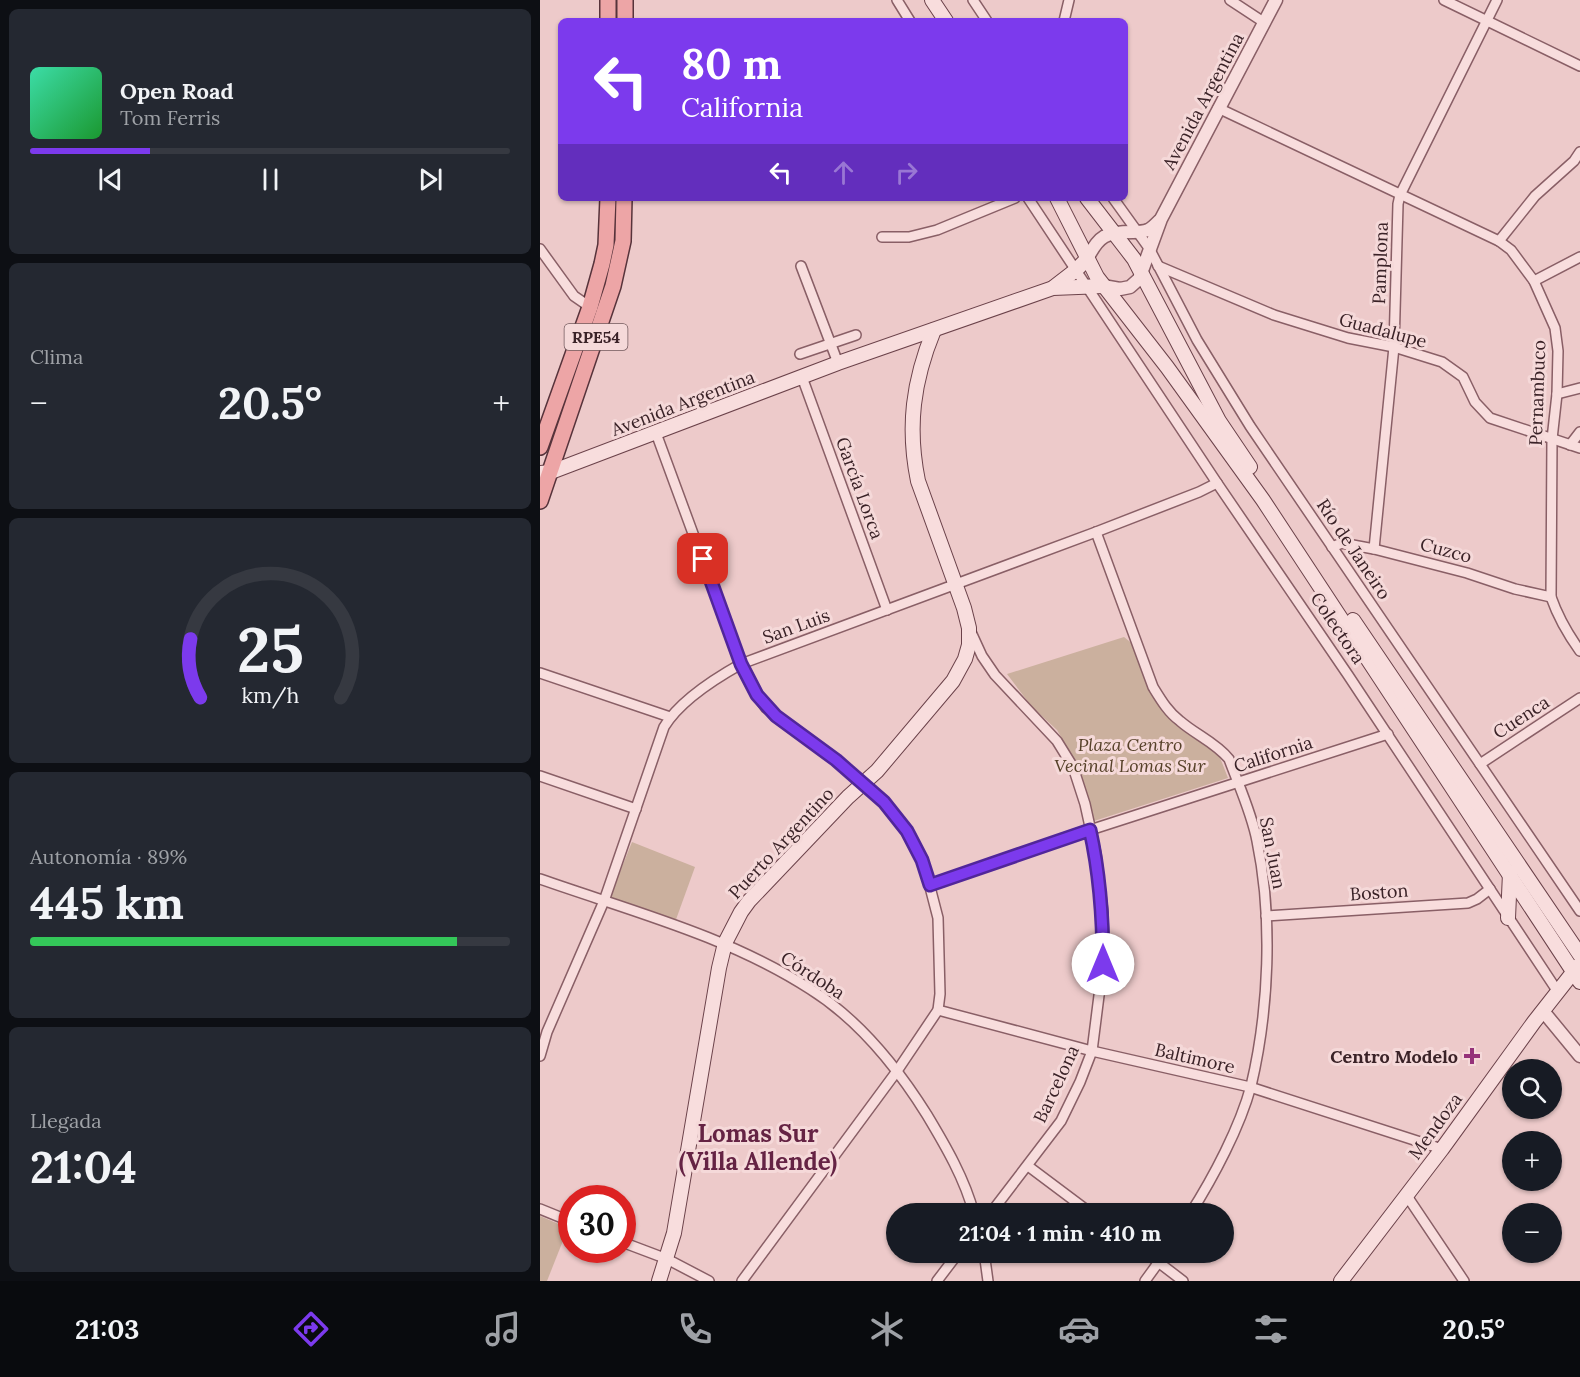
<!DOCTYPE html>
<html lang="es">
<meta charset="utf-8">
<style>
:root{--surface:#171b24;--page:#242831;--text:#f1f3f6;--muted:#9ea1a6;--line:#363941;--accent:#7c3aed}
body{margin:0;font-family:Lora,serif;background:var(--page);color:var(--text);height:100vh;display:flex;flex-direction:column;font-size:22px;white-space:nowrap}
*{box-sizing:border-box;margin:0}
p{font-size:20px;color:var(--muted)}
.icon{flex:none;width:33px;height:33px;fill:none;stroke:currentColor;stroke-width:2;stroke-linecap:round;stroke-linejoin:round}
.map{position:relative;flex:1;overflow:hidden}
.details{display:flex;flex-direction:column;gap:9px;padding:9px;background:#0d0f14;width:540px}
.details>*{flex:none}
.hud{position:absolute;left:18px;top:18px;width:570px;height:183px;border-radius:9px;box-shadow:0 2px 4px #0004;background:#7c3aed;color:#fff;overflow:hidden}
.tools{position:absolute;left:962px;top:1059px;display:grid;gap:12px}
.tools a{display:grid;place-items:center;width:60px;height:60px;border-radius:50%;background:var(--surface);box-shadow:0 2px 4px #0004;font-size:30px}
.speed{position:absolute;left:18px;top:1185px;display:flex;gap:12px;font-size:30px;font-weight:700;text-align:center}
.speed>*{display:grid;place-content:center;width:78px;height:78px;border-radius:50%;background:var(--surface);box-shadow:0 2px 4px #0004;line-height:1}
.speed .limit{border:9px solid #d22;background:#fff;color:#111}
.pin{position:absolute;display:grid;place-items:center;width:51px;height:51px;color:#fff;margin:-26px;border-radius:12px;box-shadow:0 3px 9px #0006}
.me{position:absolute;width:66px;margin:-33px;rotate:0deg;stroke-linejoin:round;filter:drop-shadow(0 0 4px #0008)}
.turn{display:flex;align-items:center;gap:21px;height:126px;padding:0 24px;font-size:27px}
.turn .icon{width:78px;height:78px;stroke-width:2.5}
.turn b{display:block;font-size:42px;line-height:51px}
.lanes{display:flex;align-items:center;height:57px;padding:0 24px;background:#0003;justify-content:center;gap:30px;direction:ltr}
.lanes .off{opacity:.35}
.big{font-size:45px;font-weight:700;line-height:1.1}
.details .widget{flex:1;display:flex;flex-direction:column;justify-content:center;gap:9px;min-width:0;padding:0 21px;border-radius:9px;background:var(--page)}
.details .dial{align-items:center;gap:0}
.dial svg{height:156px;overflow:visible;fill:none;stroke:var(--line);stroke-width:7;stroke-linecap:round;text-anchor:middle}
.dial text{fill:var(--text);stroke:none}
.song{display:flex;align-items:center;gap:18px}
.cover{width:72px;height:72px;border-radius:9px;background:linear-gradient(135deg,hsl(160 70% 55%),hsl(130 70% 35%))}
.played{height:6px;border-radius:3px;background:linear-gradient(90deg,var(--accent) 25%,var(--line) 25%)}
.keys{display:flex;justify-content:space-around;direction:ltr}
.heat{display:flex;justify-content:space-between;align-items:center;font-size:33px;direction:ltr}
.charge{height:9px;border-radius:4px;background:linear-gradient(90deg,#34c759 89%,var(--line) 0)}
.trip{position:absolute;left:346px;top:1203px;width:348px;height:60px;border-radius:30px;background:var(--surface);box-shadow:0 2px 4px #0004;font-weight:700;line-height:60px;text-align:center}
.tab-bar{display:flex;height:96px;justify-content:space-around;align-items:center;background:#090b0e;color:var(--muted)}
.tab-bar .icon{width:42px;height:42px}
.tab-bar .active{color:var(--accent)}
.tab-bar b{font-size:27px;color:var(--text)}
main{display:flex;flex:1;min-height:0}
.map>svg:first-child{display:block}
.green{fill:#cbb09e}
.lines{fill:none;stroke-linecap:round;stroke-linejoin:round}
.minor-casing{stroke:#895f66;stroke-width:12}
.tertiary-casing{stroke:#895f66;stroke-width:15}
.secondary-casing{stroke:#6b424a;stroke-width:16}
.primary-casing{stroke:#57333b;stroke-width:18}
.minor{stroke:#f8dddd;stroke-width:9}
.tertiary{stroke:#f8dddd;stroke-width:12}
.secondary{stroke:#f8dddd;stroke-width:14}
.primary{stroke:#eda5a6;stroke-width:15}
.route-casing{stroke:#51269a;stroke-width:15}
.route{stroke:#7c3aed;stroke-width:10}
.poi-dot{fill:#953279;stroke:#f5d9d9;stroke-width:2}
.labels{text-anchor:middle;dominant-baseline:central;stroke-width:6;stroke-linejoin:round;paint-order:stroke}
.shield{fill:#f5d9d9;stroke:#72595c;stroke-width:1.5}
.shield-label{font-size:16px;font-weight:bold;fill:#3a2227}
.street-label{font-size:18px;fill:#3a2227;stroke:#f5d9d9}
.park-label{font-size:18px;font-style:italic;fill:#564129;stroke:#f5d9d9}
.poi-label{font-size:18px;font-weight:bold;fill:#3a2227;stroke:#f5d9d9;text-anchor:end}
.district-label{font-size:24px;font-weight:bold;fill:#652344;stroke:#f5d9d9}
</style>
<main>
<section class="details">
<div class="widget">
<div class="song"><i class="cover"></i><div><b>Open Road</b><p>Tom Ferris</p></div></div>
<div class="played"></div>
<div class="keys"><svg class="icon" aria-label="previous" viewBox="0 0 24 24"><path d="M18 5L8 12l10 7zM5 5v14"/></svg><svg class="icon" aria-label="pause" viewBox="0 0 24 24"><path d="M8 5v14M16 5v14"/></svg><svg class="icon" aria-label="next" viewBox="0 0 24 24"><path d="M6 5l10 7-10 7zM19 5v14"/></svg></div>
</div>
<div class="widget"><p>Clima</p>
<div class="heat"><a>−</a><b class="big">20.5°</b><a>+</a></div>
</div>
<div class="widget dial"><svg viewBox="0 0 100 80">
<path d="M14 69A42 42 0 1 1 86 69"/>
<path d="M14 69A42 42 0 0 1 9 39" stroke="#7c3aed"/>
<text x="50" y="56" font-size="32" font-weight="700">25</text>
<text x="50" y="72" font-size="11">km/h</text>
</svg></div>
<div class="widget"><p>Autonomía · 89%</p><b class="big">445 km</b><div class="charge"></div></div>
<div class="widget"><p>Llegada</p><b class="big">21:04</b></div>
</section>
<div class="map">
<svg width="1040" height="1281" viewBox="0 0 1040 1281">
<rect width="100%" height="100%" fill="#edcaca"/>
<g class="green">
<polygon points="584,637 594,645 603,671 622,710 679,755 688,778 554,821 539,768 517,730 492,707 467,674"/>
<polygon points="92,842 155,867 134,925 69,899"/>
<polygon points="0,1216 28,1228 7,1281 0,1281"/>
</g>
<g class="lines">
<g class="minor-casing">
<g id="minor">
<polyline points="357,0 370,21"/>
<polyline points="433,0 447,21"/>
<polyline points="690,0 725,23"/>
<polyline points="904,0 1040,66"/>
<polyline points="524,21 529,0"/>
<path d="M678 108 959 241 971 250 994 281 1015 328 1018 351 1017 394 1012 439 1011 597C1018 617 1027 633 1040 651"/>
<polyline points="488,198 677,483 808,675 1018,992"/>
<polyline points="573,198 609,248 657,340 710,426 1040,911"/>
<polyline points="342,237 369,237 397,230 475,198"/>
<polyline points="959,241 995,196 1034,161 1040,152"/>
<polyline points="0,249 34,296 50,307"/>
<polyline points="261,266 298,363"/>
<polyline points="618,266 734,315 808,338 854,347 902,362 923,377 935,402 950,418 1040,448"/>
<polyline points="994,281 1040,257"/>
<polyline points="260,354 316,335"/>
<polyline points="262,377 347,610"/>
<polyline points="1017,394 1040,388"/>
<polyline points="116,433 201,664 217,695 226,708 296,760 322,782 344,803 367,831 383,860 398,918 400,994 398,1010 357,1071 202,1281"/>
<polyline points="1030,445 1040,432"/>
<path d="M556 532 613 687C621 700 628 712 640 721 656 735 675 742 689 759 699 786 712 814 717 841 733 918 729 1010 711 1086 700 1127 673 1178 650 1214"/>
<polyline points="792,547 802,543 834,549 927,573 975,589 1011,597"/>
<polyline points="834,549 854,347 858,204 860,195 957,0"/>
<polyline points="431,632 442,656 455,675 517,741 533,767 545,804 556,854 563,913 563,964 552,1051 540,1082 521,1121 450,1214"/>
<polyline points="0,673 130,717"/>
<polyline points="940,764 1040,698"/>
<polyline points="0,776 96,809"/>
<path d="M0 879C91 911 188 936 270 989 318 1019 357 1067 387 1115 405 1145 425 1179 434 1214"/>
<polyline points="390,885 550,830 848,734"/>
<polyline points="726,916 928,903 937,899 950,889"/>
<polyline points="398,1010 552,1051 710,1087 902,1149"/>
<path d="M0 1056 7 1032 64 901 124 727C139 702 176 678 201 664L556 532 659 492 677 483"/>
<polyline points="488,1166 552,1214"/>
<polyline points="867,1196 924,1281"/>
<polyline points="0,1209 32,1222"/>
<polyline points="82,1242 127,1259 169,1281"/>
<polyline points="444,1252 448,1281"/>
<polyline points="605,1252 643,1281"/>
<polyline points="397,1281 419,1252"/>
<polyline points="605,1281 626,1252"/>
</g>
</g>
<g class="tertiary-casing">
<g id="tertiary">
<path d="M547 259C559 235 566 232 593 232 597 232 603 232 608 230 611 229 616 224 619 221"/>
<polyline points="563,286 580,289 590,287 599,279 621,219 736,0"/>
<polyline points="1003,1011 1040,1056"/>
</g>
</g>
<g class="secondary-casing">
<g id="secondary">
<polyline points="392,0 406,21"/>
<polyline points="517,198 557,277 627,367 723,500 1040,982"/>
<polyline points="547,198 594,259 679,421 710,467"/>
<polyline points="514,287 536,270 547,259"/>
<polyline points="0,473 11,472 298,363 513,288 563,286"/>
<polyline points="813,620 1040,955"/>
<polyline points="968,918 970,873"/>
<path d="M119 1281 134 1233 179 968 185 943 201 912 209 901 308 797 337 771 413 681 425 659 429 645V628L424 608 378 481C367 427 373 381 394 330"/>
<polyline points="801,1281 902,1149 994,1022 1038,966"/>
</g>
</g>
<g class="primary-casing">
<g id="primary">
<polyline points="68,0 68,21"/>
<polyline points="85,0 85,21"/>
<polyline points="0,447 50,307 62,264 66,245 68,198"/>
<polyline points="0,501 73,286 83,241 84,198"/>
</g>
</g>
<use href="#minor" class="minor"/>
<use href="#tertiary" class="tertiary"/>
<use href="#secondary" class="secondary"/>
<use href="#primary" class="primary"/>
</g>
<g class="lines">
<g class="route-casing">
<path id="route" d="M163 559 201 664 217 695 236 716 296 760 344 802 367 831 382 860 390 885 550 830C560 875 563 919 563 964"/>
</g>
<use href="#route" class="route"/>
</g>
<path class="poi-dot" d="M929 1047h6v6h6v6h-6v6h-6v-6h-6v-6h6z"/>
<g class="labels">
<rect class="shield" x="24.5" y="324" width="63" height="26" rx="4.5"/>
<g class="shield-label">
<text x="56" y="337">RPE54</text>
</g>
<g class="street-label">
<text transform="translate(663 101) rotate(-62)">Avenida Argentina</text>
<text transform="translate(840 263) rotate(-88)">Pamplona</text>
<text transform="translate(843 330) rotate(15)">Guadalupe</text>
<text transform="translate(997 393) rotate(-88)">Pernambuco</text>
<text transform="translate(143 403) rotate(-21)">Avenida Argentina</text>
<text transform="translate(320 488) rotate(70)">García Lorca</text>
<text transform="translate(814 549) rotate(56)">Río de Janeiro</text>
<text transform="translate(906 550) rotate(15)">Cuzco</text>
<text transform="translate(256 626) rotate(-20)">San Luis</text>
<text transform="translate(798 628) rotate(56)">Colectora</text>
<text transform="translate(981 717) rotate(-33)">Cuenca</text>
<text transform="translate(733 754) rotate(-18)">California</text>
<text transform="translate(241 843) rotate(-47)">Puerto Argentino</text>
<text transform="translate(733 853) rotate(79)">San Juan</text>
<text transform="translate(839 892) rotate(-4)">Boston</text>
<text transform="translate(273 975) rotate(33)">Córdoba</text>
<text transform="translate(655 1058) rotate(13)">Baltimore</text>
<text transform="translate(516 1084) rotate(-65)">Barcelona</text>
<text transform="translate(895 1126) rotate(-54)">Mendoza</text>
</g>
<g class="park-label">
<text x="590" y="744">Plaza Centro<tspan x="590" dy="21">Vecinal Lomas Sur</tspan></text>
</g>
<g class="poi-label">
<text x="918" y="1056">Centro Modelo</text>
</g>
<g class="district-label">
<text x="218" y="1133">Lomas Sur<tspan x="218" dy="28">(Villa Allende)</tspan></text>
</g>
</g>
</svg>
<div class="tools">
<a><svg class="icon" aria-label="search" viewBox="0 0 24 24"><circle cx="10" cy="10" r="6"/><path d="M15 15l6 6"/></svg></a>
<a>+</a>
<a>−</a>
</div>
<div class="speed"><div class="limit">30</div></div>
<div class="pin" style="left:163px;top:559px;background:#d93025"><svg class="icon" aria-label="arrive" viewBox="0 0 24 24"><path d="M6 21V4h12l-3 4 3 4H6"/></svg></div>
<svg class="me" style="left:563px;top:964px" viewBox="-20 -20 40 40"><circle r="19" fill="#fff"/><path d="M0-13L10 11 0 6-10 11z" fill="#7c3aed"/></svg>
<div class="trip">21:04 · 1 min · 410 m</div>
<div class="hud">
<div class="turn"><svg class="icon" aria-label="left" viewBox="0 0 24 24"><path d="M17 20v-9H6M10 6l-5 5 5 5"/></svg><div><b>80 m</b>California</div></div>
<div class="lanes"><svg class="icon" aria-label="left" viewBox="0 0 24 24"><path d="M17 20v-9H6M10 6l-5 5 5 5"/></svg><svg class="icon off" aria-label="ahead" viewBox="0 0 24 24"><path d="M12 20V5M6 11l6-6 6 6"/></svg><svg class="icon off" aria-label="right" viewBox="0 0 24 24"><path d="M7 20v-9h11M14 6l5 5-5 5"/></svg></div>
</div>
</div>
</main>
<nav class="tab-bar">
<b>21:03</b>
<svg class="icon active" aria-label="directions" viewBox="0 0 24 24"><path d="M12 3l9 9-9 9-9-9zM9 14v-3h6M13 9l2 2-2 2"/></svg>
<svg class="icon" aria-label="music" viewBox="0 0 24 24"><path d="M9 18V5l10-2v13"/><circle cx="6" cy="18" r="3"/><circle cx="16" cy="16" r="3"/></svg>
<svg class="icon" aria-label="phone" viewBox="0 0 24 24"><path d="M5 4h4l2 5-3 2q2 4 5 5l2-3 5 2v4C11 20 4 13 5 4z"/></svg>
<svg class="icon" aria-label="climate" viewBox="0 0 24 24"><path d="M12 3v18M4 7l16 10M4 17L20 7"/></svg>
<svg class="icon" aria-label="car" viewBox="0 0 24 24"><path d="M5 17H2v-5l4-1 3-4h7l3 4 3 1v5h-3M9 17h6M6 11h13"/><circle cx="7" cy="17" r="2"/><circle cx="17" cy="17" r="2"/></svg>
<svg class="icon" aria-label="filters" viewBox="0 0 24 24"><path d="M4 7h16M4 17h16"/><circle cx="9" cy="7" r="2"/><circle cx="15" cy="17" r="2"/></svg>
<b>20.5°</b>
</nav>
